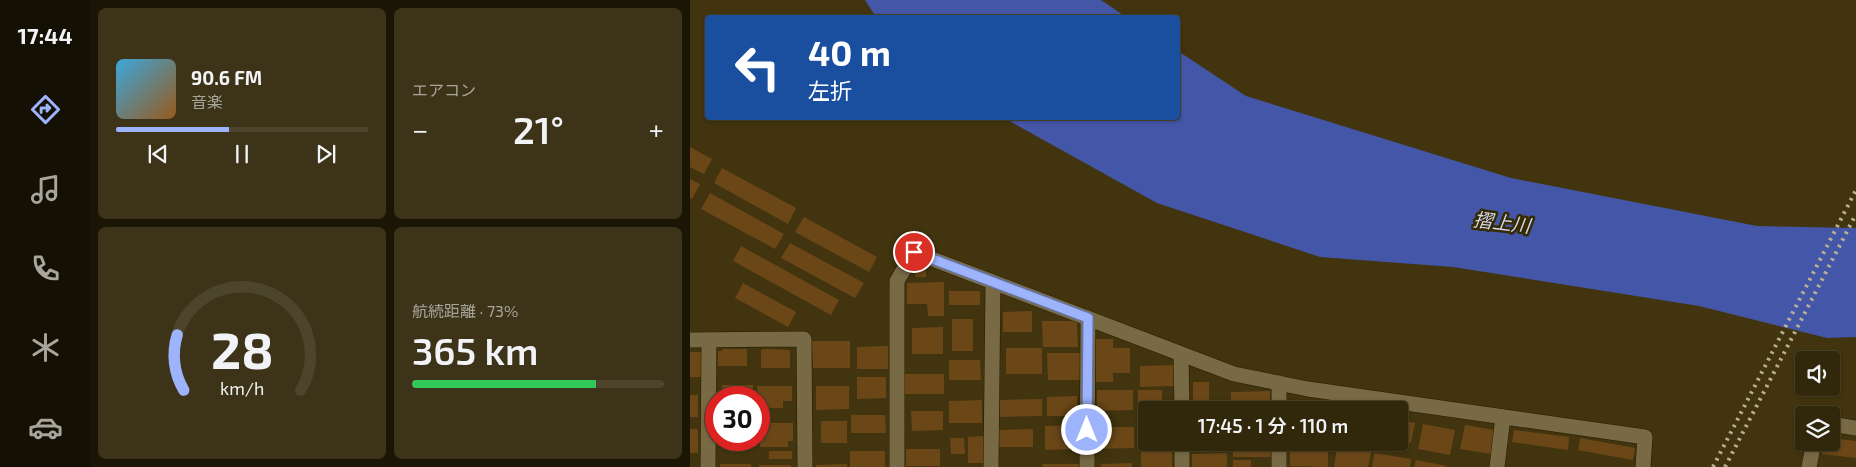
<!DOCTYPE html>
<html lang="ja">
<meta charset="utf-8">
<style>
:root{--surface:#31270a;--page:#3d3318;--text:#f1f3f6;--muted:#a8a59c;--line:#4c442b;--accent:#9db4fd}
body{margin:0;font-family:"Exo 2","Noto Sans JP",sans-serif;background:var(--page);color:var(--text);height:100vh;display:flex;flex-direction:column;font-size:19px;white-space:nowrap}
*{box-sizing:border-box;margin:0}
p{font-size:16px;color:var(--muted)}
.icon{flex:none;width:28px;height:28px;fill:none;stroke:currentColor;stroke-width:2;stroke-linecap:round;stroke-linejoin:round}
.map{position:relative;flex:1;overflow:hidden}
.drawer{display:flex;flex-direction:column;gap:8px;padding:8px;background:#1b1506;width:600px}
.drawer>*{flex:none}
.banner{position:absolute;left:15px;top:15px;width:475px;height:105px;border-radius:5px;box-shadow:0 1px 4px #0004,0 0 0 1px var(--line);background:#1a4fa0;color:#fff;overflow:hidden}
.fabs{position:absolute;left:1105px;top:351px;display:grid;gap:10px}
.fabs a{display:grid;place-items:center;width:45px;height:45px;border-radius:5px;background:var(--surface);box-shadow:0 1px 4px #0004,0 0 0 1px var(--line);font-size:25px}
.speed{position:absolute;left:15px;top:386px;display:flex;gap:10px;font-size:25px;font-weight:700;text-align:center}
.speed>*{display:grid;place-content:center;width:65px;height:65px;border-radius:50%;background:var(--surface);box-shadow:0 1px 4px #0004,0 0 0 1px var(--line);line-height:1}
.speed .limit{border:8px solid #d22;background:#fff;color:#111}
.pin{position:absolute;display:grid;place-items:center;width:42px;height:42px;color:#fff;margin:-21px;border:2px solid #fff;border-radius:50%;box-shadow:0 1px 5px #0007}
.me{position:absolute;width:55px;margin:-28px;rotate:0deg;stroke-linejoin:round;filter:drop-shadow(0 0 4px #0008)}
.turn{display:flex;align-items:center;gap:18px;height:105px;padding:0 20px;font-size:22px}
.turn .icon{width:65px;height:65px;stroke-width:2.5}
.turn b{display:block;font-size:35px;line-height:42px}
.big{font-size:38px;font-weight:600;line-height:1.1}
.drawer .card{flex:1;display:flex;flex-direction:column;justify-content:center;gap:8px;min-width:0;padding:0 18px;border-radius:8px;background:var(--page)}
.drawer .dial{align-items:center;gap:0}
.dial svg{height:130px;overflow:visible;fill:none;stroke:var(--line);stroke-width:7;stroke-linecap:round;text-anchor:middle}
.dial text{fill:var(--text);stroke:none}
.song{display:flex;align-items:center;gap:15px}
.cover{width:60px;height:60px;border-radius:8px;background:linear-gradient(135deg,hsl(200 70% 55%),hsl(30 70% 35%))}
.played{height:5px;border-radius:2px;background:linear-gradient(90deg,var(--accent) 45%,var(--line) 45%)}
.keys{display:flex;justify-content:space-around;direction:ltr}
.heat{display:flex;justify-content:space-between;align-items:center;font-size:28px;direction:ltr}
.charge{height:8px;border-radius:4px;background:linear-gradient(90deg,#34c759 73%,var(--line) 0)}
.drawer .tiles{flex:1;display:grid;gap:8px;grid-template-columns:repeat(2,1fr)}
.trip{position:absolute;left:448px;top:401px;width:270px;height:50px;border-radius:5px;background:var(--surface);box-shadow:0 1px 4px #0004,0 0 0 1px var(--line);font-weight:600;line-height:50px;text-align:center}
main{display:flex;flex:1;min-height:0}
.menu{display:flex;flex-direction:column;width:90px;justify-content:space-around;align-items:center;background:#141004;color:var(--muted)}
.menu .icon{width:35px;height:35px}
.menu .selected{color:var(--accent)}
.menu b{font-size:22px;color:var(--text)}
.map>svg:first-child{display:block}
.water{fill:#4356a7}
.building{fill:#6b4718}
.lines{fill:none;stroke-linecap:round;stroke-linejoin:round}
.minor-casing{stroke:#251c01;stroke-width:16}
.minor{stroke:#786a44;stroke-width:15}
.rail{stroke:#b9af94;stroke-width:4;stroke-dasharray:2.5 5;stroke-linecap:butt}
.route-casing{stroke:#6675a4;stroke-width:12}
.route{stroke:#9db4fd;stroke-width:9}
.labels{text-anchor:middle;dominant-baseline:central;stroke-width:5;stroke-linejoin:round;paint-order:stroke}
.water-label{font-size:19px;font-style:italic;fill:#d0d8ef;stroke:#362a02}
</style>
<main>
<nav class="menu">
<b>17:44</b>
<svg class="icon selected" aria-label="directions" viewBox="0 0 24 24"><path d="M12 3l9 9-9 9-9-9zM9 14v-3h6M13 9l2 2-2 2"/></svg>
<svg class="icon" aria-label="music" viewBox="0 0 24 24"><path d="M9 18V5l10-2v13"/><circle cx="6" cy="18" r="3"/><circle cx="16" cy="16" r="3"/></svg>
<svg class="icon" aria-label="phone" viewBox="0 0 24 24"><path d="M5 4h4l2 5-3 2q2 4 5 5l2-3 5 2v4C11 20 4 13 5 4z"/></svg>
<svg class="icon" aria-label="climate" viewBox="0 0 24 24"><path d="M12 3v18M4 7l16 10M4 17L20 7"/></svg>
<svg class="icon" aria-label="car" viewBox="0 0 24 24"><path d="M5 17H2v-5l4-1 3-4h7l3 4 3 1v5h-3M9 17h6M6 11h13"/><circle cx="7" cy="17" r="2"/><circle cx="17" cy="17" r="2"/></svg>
</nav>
<section class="drawer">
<div class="tiles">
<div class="card">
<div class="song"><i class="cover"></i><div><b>90.6 FM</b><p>音楽</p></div></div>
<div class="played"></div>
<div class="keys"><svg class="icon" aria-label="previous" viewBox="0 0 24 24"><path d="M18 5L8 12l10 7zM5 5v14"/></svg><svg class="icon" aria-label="pause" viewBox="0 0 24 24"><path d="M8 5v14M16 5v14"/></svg><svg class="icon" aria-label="next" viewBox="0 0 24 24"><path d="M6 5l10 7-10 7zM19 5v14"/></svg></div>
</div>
<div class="card"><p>エアコン</p>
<div class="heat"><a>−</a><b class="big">21°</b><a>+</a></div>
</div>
<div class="card dial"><svg viewBox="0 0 100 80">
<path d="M14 69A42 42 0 1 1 86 69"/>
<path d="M14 69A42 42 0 0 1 10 35" stroke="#9db4fd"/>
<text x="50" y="56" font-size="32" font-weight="700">28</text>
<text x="50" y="72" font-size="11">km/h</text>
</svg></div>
<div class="card"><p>航続距離 · 73%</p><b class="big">365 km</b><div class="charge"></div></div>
</div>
</section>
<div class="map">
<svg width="1166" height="467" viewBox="0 0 1166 467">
<rect width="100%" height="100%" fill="#41340e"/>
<g class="water">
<polygon points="175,0 411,0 436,17 186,17"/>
<polygon points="488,51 556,96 821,178 1067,226 1166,228 1166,337 1137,338 1009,306 763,267 630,257 467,203 314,118 488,118"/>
</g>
<g class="building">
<polygon points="0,147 22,159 14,174 0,167"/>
<polygon points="32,168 106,208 98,224 24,183"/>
<polygon points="0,179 10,184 2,199 0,198"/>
<polygon points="20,193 94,234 85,249 11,209"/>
<polygon points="114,217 187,257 179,272 105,232"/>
<polygon points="100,243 174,283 165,298 91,258"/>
<polygon points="51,246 149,300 141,315 43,261"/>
<rect x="225" y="268" width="11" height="9"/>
<polygon points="254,282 254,316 238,316 237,304 217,304 217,283"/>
<polygon points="53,283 106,312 98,327 45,298"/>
<rect x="259" y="291" width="31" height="14"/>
<polygon points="342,311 342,332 313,332 313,312"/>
<rect x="262" y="319" width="21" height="32"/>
<polygon points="352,321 387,321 388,347 353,347"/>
<polygon points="253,327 253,354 222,354 222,328"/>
<polygon points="405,339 423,339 423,348 440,348 440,373 423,373 423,382 406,382"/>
<polygon points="122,341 160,341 160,368 123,368"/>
<polygon points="198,346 198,369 167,369 167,347"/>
<rect x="316" y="348" width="36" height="26"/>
<polygon points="32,349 57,349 57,366 28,366 28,351 32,351"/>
<polygon points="74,349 100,350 100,368 71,368 71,350"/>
<rect x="0" y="352" width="11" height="25"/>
<polygon points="357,353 390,353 390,380 358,380"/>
<polygon points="259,360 290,360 291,380 259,380"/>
<polygon points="484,365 484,386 450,387 450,366"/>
<rect x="213" y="374" width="41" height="20"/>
<polygon points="167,377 196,377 196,398 167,399"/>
<polygon points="503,382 519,382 519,405 503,406"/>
<rect x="32" y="385" width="31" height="13"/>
<polygon points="67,386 102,386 102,401 93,401 93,408 69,408"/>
<polygon points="126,386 159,386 159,409 126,410"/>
<polygon points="407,390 443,390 443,410 407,411"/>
<rect x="448" y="390" width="24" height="18"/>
<polygon points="580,391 580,410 541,410 541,392"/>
<rect x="0" y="395" width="8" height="22"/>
<polygon points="387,396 387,416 357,416 357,397"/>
<polygon points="352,399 352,416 310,417 310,400"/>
<polygon points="292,400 292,423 259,423 259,401"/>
<polygon points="604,400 635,406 634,410 602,410"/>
<polygon points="221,411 253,411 253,430 222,431"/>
<polygon points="161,415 195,415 196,433 161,433"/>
<rect x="450" y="415" width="6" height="20"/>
<polygon points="709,420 725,423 721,443 709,441"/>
<rect x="131" y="421" width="26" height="22"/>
<polygon points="70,423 103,423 103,441 98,441 98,447 70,447"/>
<polygon points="733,424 765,430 760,455 728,449"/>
<polygon points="389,425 389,449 355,450 355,426"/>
<polygon points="775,425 805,430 801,454 770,449"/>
<polygon points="405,427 444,427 444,448 406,449"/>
<rect x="0" y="429" width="8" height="24"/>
<polygon points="343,429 343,447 309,447 308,430"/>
<polygon points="824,430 879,437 878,450 822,442"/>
<polygon points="294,436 294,463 278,463 278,437"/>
<polygon points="260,438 274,438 275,454 261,454"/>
<polygon points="890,438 945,448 943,460 888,450"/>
<polygon points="1141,438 1166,441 1166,458 1132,454 1134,442 1141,442"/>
<rect x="32" y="440" width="29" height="7"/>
<polygon points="600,442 638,442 638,467 600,466"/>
<polygon points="543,443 581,443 582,457 543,457"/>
<polygon points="648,443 682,449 678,467 644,467"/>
<rect x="216" y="449" width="34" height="17"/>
<rect x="451" y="450" width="31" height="17"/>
<rect x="79" y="451" width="23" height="8"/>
<rect x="160" y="451" width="35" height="16"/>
<polygon points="537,453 537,467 502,467 502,454"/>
<polygon points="684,453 721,459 720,467 682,467"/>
<rect x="543" y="460" width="18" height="7"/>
<polygon points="726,460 757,466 757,467 724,467"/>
<polygon points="442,463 442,467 411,467 411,464"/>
<rect x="30" y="464" width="31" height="3"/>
<polygon points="157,464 157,467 126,467 126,465"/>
<polygon points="352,464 389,464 389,467 353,467"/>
<rect x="69" y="465" width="32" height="2"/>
</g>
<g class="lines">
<g class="minor-casing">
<g id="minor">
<polyline points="0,340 114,339 115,467"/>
<polyline points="491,354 492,410"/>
<polyline points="589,383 589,410"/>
<polyline points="1141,424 1166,428"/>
<polyline points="492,442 492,467"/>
<polyline points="589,442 589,467"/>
<polyline points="18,467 19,340"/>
<polyline points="207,467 207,281 224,252 544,374 618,389 955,437 953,467"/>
<polyline points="301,467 303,282"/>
<polyline points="397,467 398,318"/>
<polyline points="807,467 813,417"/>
<polyline points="1119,467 1124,442"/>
</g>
</g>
<use href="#minor" class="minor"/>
<g class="rail">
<polyline points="1023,467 1166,190"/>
<polyline points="1035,467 1166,214"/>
</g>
</g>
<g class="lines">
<g class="route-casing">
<polyline id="route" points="224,252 398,318 397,430"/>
</g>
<use href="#route" class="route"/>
</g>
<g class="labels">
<g class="water-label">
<text transform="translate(812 222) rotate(7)">摺上川</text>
</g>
</g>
</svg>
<div class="fabs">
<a><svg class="icon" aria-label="sound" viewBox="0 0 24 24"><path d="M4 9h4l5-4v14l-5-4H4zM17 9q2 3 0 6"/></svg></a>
<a><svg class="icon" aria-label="layers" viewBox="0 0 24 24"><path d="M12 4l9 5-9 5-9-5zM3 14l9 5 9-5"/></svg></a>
</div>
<div class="speed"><div class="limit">30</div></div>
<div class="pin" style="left:224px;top:252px;background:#d93025"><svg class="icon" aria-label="arrive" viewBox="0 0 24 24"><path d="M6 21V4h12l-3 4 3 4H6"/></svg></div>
<svg class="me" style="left:397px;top:430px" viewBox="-20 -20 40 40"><circle r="17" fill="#9db4fd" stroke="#fff" stroke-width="3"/><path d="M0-11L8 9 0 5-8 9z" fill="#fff"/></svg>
<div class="trip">17:45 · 1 分 · 110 m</div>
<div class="banner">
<div class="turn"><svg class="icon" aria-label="left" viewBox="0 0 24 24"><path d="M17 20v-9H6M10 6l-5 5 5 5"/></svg><div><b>40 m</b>左折</div></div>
</div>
</div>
</main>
